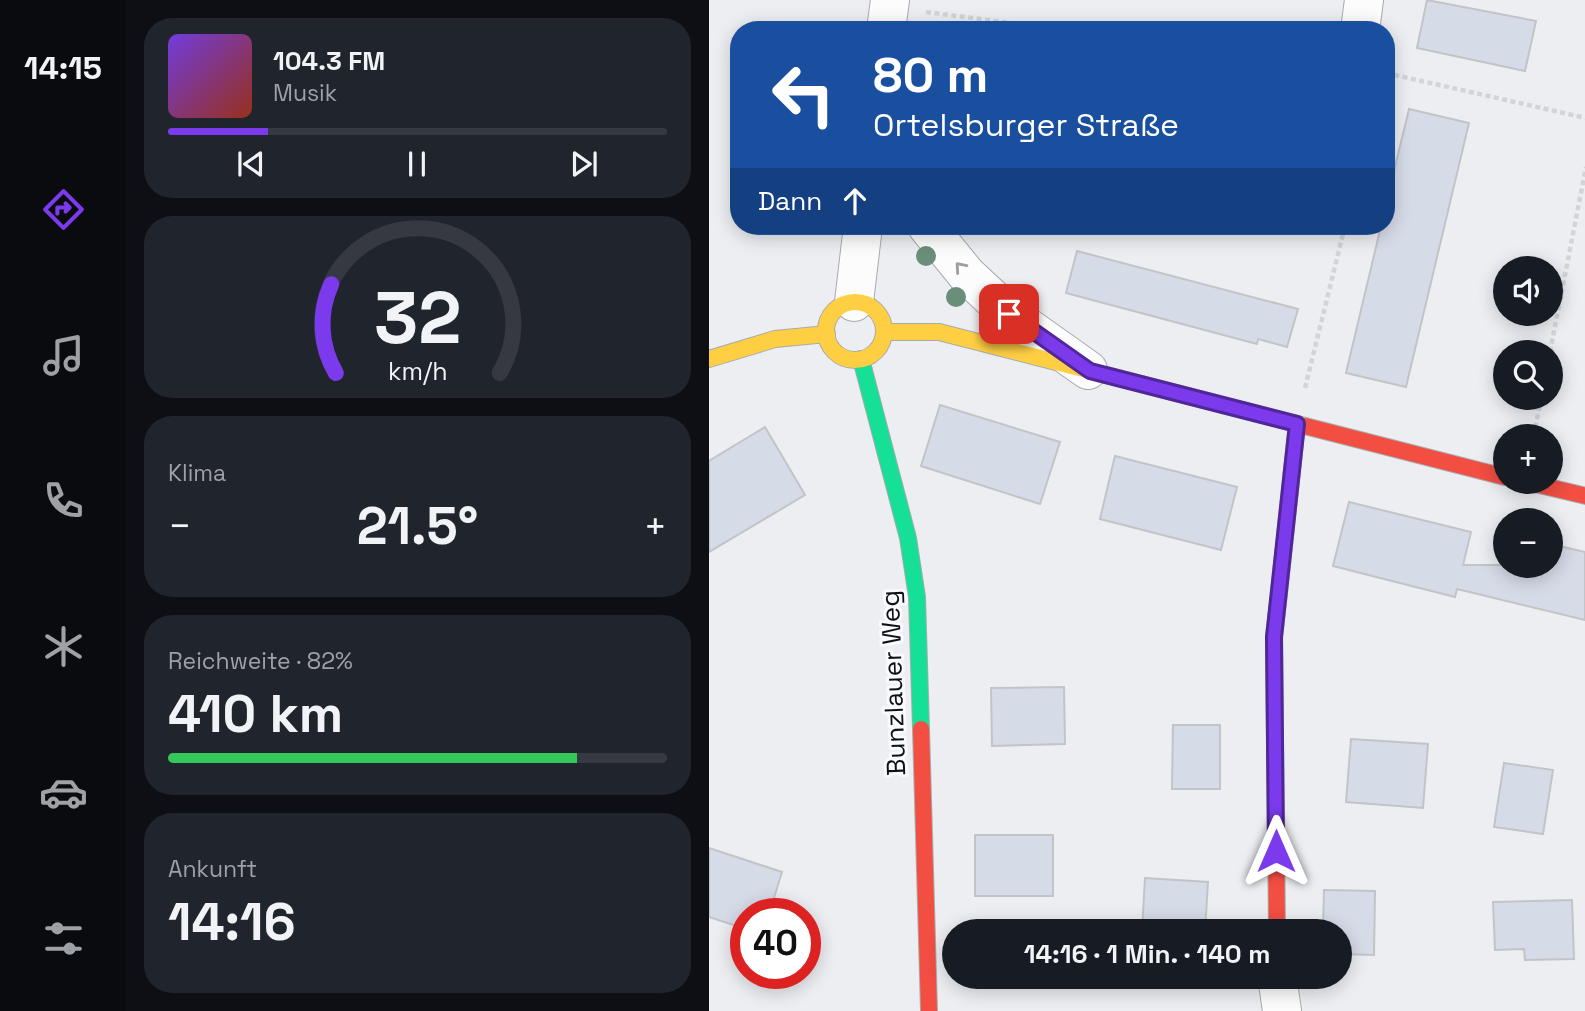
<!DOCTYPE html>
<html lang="de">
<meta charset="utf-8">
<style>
:root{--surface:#171b24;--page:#20242c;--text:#f1f3f6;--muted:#9ea1a6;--line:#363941;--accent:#7c3aed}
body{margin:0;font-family:"Space Grotesk",sans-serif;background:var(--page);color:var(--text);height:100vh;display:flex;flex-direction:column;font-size:26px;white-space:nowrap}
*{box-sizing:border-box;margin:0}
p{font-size:23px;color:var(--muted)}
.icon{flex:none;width:38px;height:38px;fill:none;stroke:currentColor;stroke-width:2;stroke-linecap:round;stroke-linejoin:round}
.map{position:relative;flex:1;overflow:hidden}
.sheet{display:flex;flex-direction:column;gap:18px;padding:18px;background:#0d0f14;width:583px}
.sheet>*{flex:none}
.banner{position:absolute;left:21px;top:21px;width:665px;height:214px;border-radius:28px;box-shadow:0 4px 18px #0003;background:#1a4fa0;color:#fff;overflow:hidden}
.fabs{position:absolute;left:784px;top:256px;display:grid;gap:14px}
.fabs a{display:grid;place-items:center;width:70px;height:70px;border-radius:50%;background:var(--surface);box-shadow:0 4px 18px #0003;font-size:35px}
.speed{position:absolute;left:21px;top:898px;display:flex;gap:14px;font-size:35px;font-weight:700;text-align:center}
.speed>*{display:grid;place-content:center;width:91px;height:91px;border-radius:50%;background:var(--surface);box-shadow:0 4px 18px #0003;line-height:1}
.speed .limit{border:10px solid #d22;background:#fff;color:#111}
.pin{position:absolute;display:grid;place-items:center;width:60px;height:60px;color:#fff;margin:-30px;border-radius:14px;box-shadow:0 4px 10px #0006}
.me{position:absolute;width:77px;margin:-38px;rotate:0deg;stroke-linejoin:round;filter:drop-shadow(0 0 5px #0008)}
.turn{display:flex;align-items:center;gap:24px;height:147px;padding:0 28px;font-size:32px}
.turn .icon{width:91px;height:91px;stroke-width:2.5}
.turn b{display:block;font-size:49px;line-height:60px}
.then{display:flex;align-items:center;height:66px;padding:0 28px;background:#0003;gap:14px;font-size:26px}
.big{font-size:52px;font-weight:800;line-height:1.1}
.sheet .card{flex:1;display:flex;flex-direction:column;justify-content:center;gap:10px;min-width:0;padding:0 24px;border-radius:28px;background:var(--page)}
.sheet .dial{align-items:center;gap:0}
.dial svg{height:182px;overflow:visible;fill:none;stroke:var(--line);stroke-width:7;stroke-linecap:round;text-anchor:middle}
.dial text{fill:var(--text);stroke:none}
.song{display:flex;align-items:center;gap:21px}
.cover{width:84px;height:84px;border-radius:10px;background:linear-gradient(135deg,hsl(260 70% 55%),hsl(10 70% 35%))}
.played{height:7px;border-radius:4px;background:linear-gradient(90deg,var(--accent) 20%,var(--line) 20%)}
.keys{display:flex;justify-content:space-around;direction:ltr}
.heat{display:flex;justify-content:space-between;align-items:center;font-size:38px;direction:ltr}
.charge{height:10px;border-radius:5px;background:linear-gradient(90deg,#34c759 82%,var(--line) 0)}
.trip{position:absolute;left:233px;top:919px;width:410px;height:70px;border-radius:35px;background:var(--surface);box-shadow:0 4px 18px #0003;font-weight:800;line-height:70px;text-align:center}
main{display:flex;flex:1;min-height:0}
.tabs{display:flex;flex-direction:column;width:126px;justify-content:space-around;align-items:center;background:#090b0e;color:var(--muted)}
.tabs .icon{width:49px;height:49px}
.tabs .current{color:var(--accent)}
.tabs b{font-size:32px;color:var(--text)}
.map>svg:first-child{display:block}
.building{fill:#d6dbe8;stroke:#c2c4c7;stroke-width:2}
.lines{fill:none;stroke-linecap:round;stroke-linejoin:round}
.street-casing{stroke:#a8aaad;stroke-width:40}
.fast-casing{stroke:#a8aaad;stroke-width:18}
.slow-casing{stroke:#a8aaad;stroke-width:18}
.jam-casing{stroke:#a8aaad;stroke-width:18}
.path{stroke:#d3d4d5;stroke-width:4.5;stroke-dasharray:5 3.5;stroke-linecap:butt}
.street{stroke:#fcfcfd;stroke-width:38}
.fast{stroke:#16e098;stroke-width:16}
.slow{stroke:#ffcf43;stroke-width:16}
.jam{stroke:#f24e42;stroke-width:16}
.tree{fill:#6a8e79}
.oneway{stroke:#9d9e9f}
.route-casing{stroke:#51269a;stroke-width:18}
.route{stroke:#7c3aed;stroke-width:12}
.labels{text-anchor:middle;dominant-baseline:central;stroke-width:6;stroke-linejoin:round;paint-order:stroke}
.street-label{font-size:26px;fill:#0f1013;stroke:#f8faff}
</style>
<main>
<nav class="tabs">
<b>14:15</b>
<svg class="icon current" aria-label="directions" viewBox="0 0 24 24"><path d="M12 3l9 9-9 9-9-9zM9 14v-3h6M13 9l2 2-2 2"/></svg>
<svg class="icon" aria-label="music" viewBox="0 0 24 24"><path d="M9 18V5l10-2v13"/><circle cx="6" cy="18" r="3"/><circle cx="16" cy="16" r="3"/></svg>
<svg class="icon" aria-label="phone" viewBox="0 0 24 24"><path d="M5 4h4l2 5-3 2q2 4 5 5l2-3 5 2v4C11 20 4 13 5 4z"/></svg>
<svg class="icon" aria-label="climate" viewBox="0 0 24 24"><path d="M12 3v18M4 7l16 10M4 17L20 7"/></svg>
<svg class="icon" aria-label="car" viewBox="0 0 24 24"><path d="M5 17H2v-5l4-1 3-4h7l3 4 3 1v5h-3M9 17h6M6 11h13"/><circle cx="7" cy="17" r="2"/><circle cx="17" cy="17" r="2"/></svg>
<svg class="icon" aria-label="filters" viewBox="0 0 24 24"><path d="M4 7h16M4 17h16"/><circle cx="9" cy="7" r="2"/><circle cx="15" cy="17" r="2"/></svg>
</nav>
<section class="sheet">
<div class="card">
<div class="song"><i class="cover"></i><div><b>104.3 FM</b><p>Musik</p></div></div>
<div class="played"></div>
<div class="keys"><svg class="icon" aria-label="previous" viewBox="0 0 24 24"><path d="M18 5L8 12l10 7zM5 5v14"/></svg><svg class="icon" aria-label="pause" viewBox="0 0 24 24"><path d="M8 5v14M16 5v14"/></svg><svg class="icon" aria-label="next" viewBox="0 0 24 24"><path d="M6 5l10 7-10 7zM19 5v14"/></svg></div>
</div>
<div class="card dial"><svg viewBox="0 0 100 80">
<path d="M14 69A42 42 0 1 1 86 69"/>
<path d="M14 69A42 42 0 0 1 12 30" stroke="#7c3aed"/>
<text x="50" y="56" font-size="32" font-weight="700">32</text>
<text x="50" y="72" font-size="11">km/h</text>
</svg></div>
<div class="card"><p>Klima</p>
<div class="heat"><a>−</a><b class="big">21.5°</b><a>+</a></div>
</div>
<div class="card"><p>Reichweite · 82%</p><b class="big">410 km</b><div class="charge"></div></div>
<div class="card"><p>Ankunft</p><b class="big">14:16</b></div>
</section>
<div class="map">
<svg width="877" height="1011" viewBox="0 0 877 1011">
<rect width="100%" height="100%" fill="#eceef2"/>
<g class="building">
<polygon points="718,0 827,21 816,71 708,48"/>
<polygon points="700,109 760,123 697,387 637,373 672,226 677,226 677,204"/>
<polygon points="368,251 589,309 578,347 549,339 548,344 357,293"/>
<polygon points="231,405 351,442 331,504 212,466"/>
<polygon points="56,427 96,495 0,552 0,461"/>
<polygon points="406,456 528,487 512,550 391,519"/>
<polygon points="640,502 762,532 754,565 842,565 842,544 876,552 876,620 748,589 746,597 624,566"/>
<polygon points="355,687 356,744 283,746 282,688"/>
<polygon points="464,725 511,725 511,789 463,789"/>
<polygon points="642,739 719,744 714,808 637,802"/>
<polygon points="795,763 844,770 834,834 785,827"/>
<rect x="266" y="835" width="78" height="61"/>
<polygon points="0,848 73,872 60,914 37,914 37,929 0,917"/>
<polygon points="436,878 499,882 496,931 433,931"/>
<polygon points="615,890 666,891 665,955 630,954 630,931 614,931"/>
<polygon points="863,900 865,959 816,960 815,949 786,950 784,902"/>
</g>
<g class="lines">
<g class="street-casing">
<g id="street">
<polyline points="177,30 181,0"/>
<polyline points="651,30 655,0"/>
<polyline points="218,226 258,275 300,314 379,370"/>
<polyline points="145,302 154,226"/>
<polyline points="568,976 573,1011"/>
</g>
</g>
<g class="fast-casing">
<polyline id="fast" points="152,359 199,538 208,597 212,729"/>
</g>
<g class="slow-casing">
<g id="slow">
<circle cx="146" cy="331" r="29"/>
<polyline points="175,332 230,332 596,426"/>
<polyline points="0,359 66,339 118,334"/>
<polyline points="569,602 588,424"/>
</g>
</g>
<g class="jam-casing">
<g id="jam">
<polyline points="596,426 796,477"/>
<polyline points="814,481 877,496"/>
<polyline points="212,729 220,1011"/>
<polyline points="568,931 565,637 569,602"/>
</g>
</g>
<g class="path">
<polyline points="217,12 355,30"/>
<polyline points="677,73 877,118"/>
<polyline points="841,352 877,167"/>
<polyline points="596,388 636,226"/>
<polyline points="825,436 832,397"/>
</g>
<use href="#street" class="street"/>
<use href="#fast" class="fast"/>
<use href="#slow" class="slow"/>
<use href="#jam" class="jam"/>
</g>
<g class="tree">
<circle cx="217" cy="256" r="10"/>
<circle cx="247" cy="297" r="10"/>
</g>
<defs><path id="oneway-chevron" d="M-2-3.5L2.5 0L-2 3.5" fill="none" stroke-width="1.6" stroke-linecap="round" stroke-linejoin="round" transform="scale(1.75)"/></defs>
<use class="oneway" href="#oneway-chevron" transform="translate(251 267) rotate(-131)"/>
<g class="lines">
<g class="route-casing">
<polyline id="route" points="300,314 381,371 588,424 565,637 567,851"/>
</g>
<use href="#route" class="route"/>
</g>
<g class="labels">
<g class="street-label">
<text transform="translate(184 683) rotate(-92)">Bunzlauer Weg</text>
</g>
</g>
</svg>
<div class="fabs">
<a><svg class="icon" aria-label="sound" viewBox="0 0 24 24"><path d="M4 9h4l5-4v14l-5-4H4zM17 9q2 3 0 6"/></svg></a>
<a><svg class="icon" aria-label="search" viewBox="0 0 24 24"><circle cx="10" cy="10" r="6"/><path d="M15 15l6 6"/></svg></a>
<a>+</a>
<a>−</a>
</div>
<div class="speed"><div class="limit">40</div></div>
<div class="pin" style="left:300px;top:314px;background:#d93025"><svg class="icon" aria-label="arrive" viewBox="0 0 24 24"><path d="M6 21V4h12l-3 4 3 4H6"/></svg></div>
<svg class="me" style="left:567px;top:851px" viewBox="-20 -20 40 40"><path d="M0-17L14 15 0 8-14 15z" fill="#7c3aed" stroke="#fff" stroke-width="4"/></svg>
<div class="trip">14:16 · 1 Min. · 140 m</div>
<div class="banner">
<div class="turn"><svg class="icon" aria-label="left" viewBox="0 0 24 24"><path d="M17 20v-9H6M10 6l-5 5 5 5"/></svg><div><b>80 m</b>Ortelsburger Straße</div></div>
<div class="then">Dann<svg class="icon" aria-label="ahead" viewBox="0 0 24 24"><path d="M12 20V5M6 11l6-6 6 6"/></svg></div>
</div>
</div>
</main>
